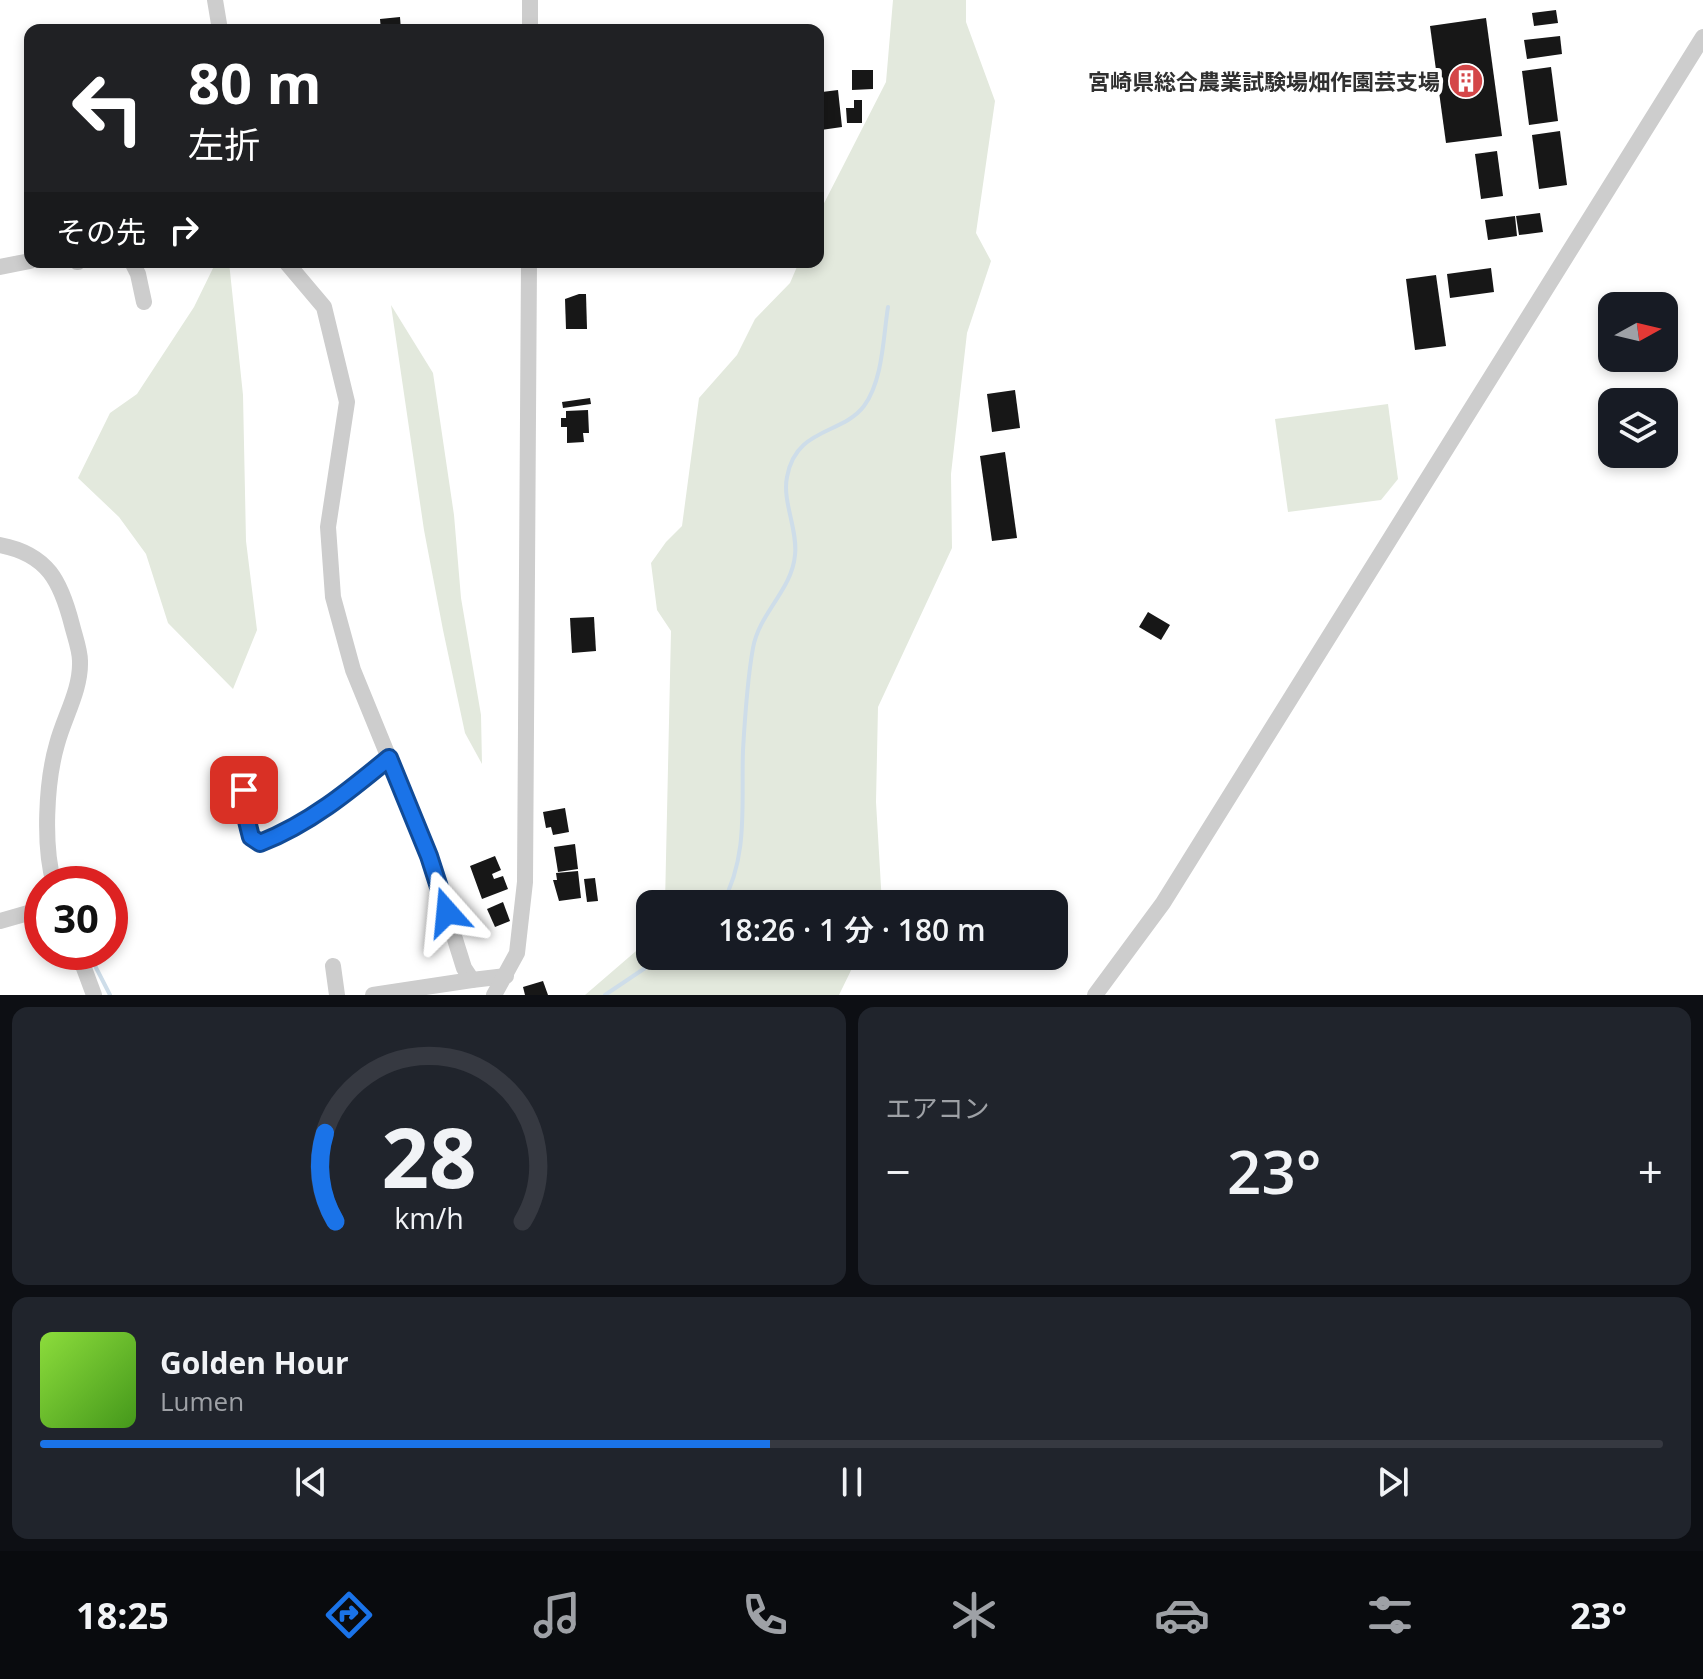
<!DOCTYPE html>
<html lang="ja">
<meta charset="utf-8">
<style>
:root{--surface:#171b24;--page:#20242c;--text:#f1f3f6;--muted:#9ea1a6;--line:#363941;--accent:#1a73e8}
body{margin:0;font-family:"Open Sans","Noto Sans JP",sans-serif;background:var(--page);color:var(--text);height:100vh;display:flex;flex-direction:column;font-size:30px;white-space:nowrap}
*{box-sizing:border-box;margin:0}
p{font-size:26px;color:var(--muted)}
.icon{flex:none;width:44px;height:44px;fill:none;stroke:currentColor;stroke-width:2;stroke-linecap:round;stroke-linejoin:round}
.map{position:relative;height:995px;overflow:hidden}
.details{display:flex;flex-direction:column;gap:12px;padding:12px;background:#0d0f14;flex:1}
.details>*{flex:none}
.top-card{position:absolute;left:24px;top:24px;width:800px;height:244px;border-radius:16px;box-shadow:0 4px 12px #0003;background:#202124;color:#fff;overflow:hidden}
.needle{width:52px;rotate:82deg}
.controls{position:absolute;left:1598px;top:292px;display:grid;gap:16px}
.controls a{display:grid;place-items:center;width:80px;height:80px;border-radius:16px;background:var(--surface);box-shadow:0 4px 12px #0003;font-size:40px}
.speed{position:absolute;left:24px;top:866px;display:flex;gap:16px;font-size:40px;font-weight:700;text-align:center}
.speed>*{display:grid;place-content:center;width:104px;height:104px;border-radius:50%;background:var(--surface);box-shadow:0 4px 12px #0003;line-height:1}
.speed .limit{border:12px solid #d22;background:#fff;color:#111}
.pin{position:absolute;display:grid;place-items:center;width:68px;height:68px;color:#fff;margin:-34px;border-radius:16px;box-shadow:0 4px 12px #0006}
.me{position:absolute;width:88px;margin:-44px;rotate:342deg;stroke-linejoin:round;filter:drop-shadow(0 0 6px #0008)}
.turn{display:flex;align-items:center;gap:28px;height:168px;padding:0 32px;font-size:36px}
.turn .icon{width:104px;height:104px;stroke-width:2.5}
.turn b{display:block;font-size:56px;line-height:68px}
.then{display:flex;align-items:center;height:76px;padding:0 32px;background:#0003;gap:16px;font-size:30px}
.big{font-size:60px;font-weight:600;line-height:1.1}
.details .tile{flex:1;display:flex;flex-direction:column;justify-content:center;gap:12px;min-width:0;padding:0 28px;border-radius:16px;background:var(--page)}
.details .dial{align-items:center;gap:0}
.dial svg{height:208px;overflow:visible;fill:none;stroke:var(--line);stroke-width:7;stroke-linecap:round;text-anchor:middle}
.dial text{fill:var(--text);stroke:none}
.song{display:flex;align-items:center;gap:24px}
.cover{width:96px;height:96px;border-radius:12px;background:linear-gradient(135deg,hsl(90 70% 55%),hsl(100 70% 35%))}
.played{height:8px;border-radius:4px;background:linear-gradient(90deg,var(--accent) 45%,var(--line) 45%)}
.keys{display:flex;justify-content:space-around;direction:ltr}
.heat{display:flex;justify-content:space-between;align-items:center;font-size:44px;direction:ltr}
.details .tiles{flex:1;display:grid;gap:12px;grid-template-columns:1fr 1fr}
.tile:last-child{grid-column:span 2}
.trip{position:absolute;left:636px;top:890px;width:432px;height:80px;border-radius:16px;background:var(--surface);box-shadow:0 4px 12px #0003;font-weight:600;line-height:80px;text-align:center}
.menu{display:flex;height:128px;justify-content:space-around;align-items:center;background:#090b0e;color:var(--muted)}
.menu .icon{width:56px;height:56px}
.menu .selected{color:var(--accent)}
.menu b{font-size:36px;color:var(--text)}
.map>svg:first-child{display:block}
.green{fill:#e3e9dd}
.lines{fill:none;stroke-linecap:round;stroke-linejoin:round}
.stream{stroke:#cedde9;stroke-width:4}
.building{fill:#171717}
.minor{stroke:#cdcdcd;stroke-width:16}
.route-casing{stroke:#114b97;stroke-width:20}
.route{stroke:#1a73e8;stroke-width:14}
.labels{text-anchor:middle;dominant-baseline:central;stroke-width:8;stroke-linejoin:round;paint-order:stroke}
.poi-label{font-size:22px;font-weight:bold;fill:#303030;stroke:#fff;text-anchor:end}
</style>
<div class="map">
<svg width="1703" height="995" viewBox="0 0 1703 995">
<rect width="100%" height="100%" fill="#fff"/>
<g class="green">
<polygon points="893,0 966,0 966,22 995,101 976,233 991,261 967,333 951,474 952,548 878,707 876,802 882,904 665,904 671,631 657,610 651,563 666,542 682,526 699,398 737,355 755,319 790,283 799,262 818,262 818,215 886,82"/>
<polygon points="216,262 229,262 243,395 246,541 257,630 233,689 168,623 146,554 119,517 78,478 110,413 137,394 194,307"/>
<polygon points="391,305 433,373 454,515 461,598 481,715 482,764 465,733 443,630 424,530"/>
<polygon points="1388,404 1398,479 1381,500 1288,512 1275,419"/>
<polygon points="650,939 650,956 858,956 839,995 585,995"/>
</g>
<g class="lines">
<g class="stream">
<path d="M722 904C749 856 741 802 743 750 745 716 747 681 753 648 759 613 792 590 795 555 798 530 782 501 787 477 796 427 842 435 864 406 883 380 883 338 888 307"/>
<polyline points="88,952 110,995"/>
<polyline points="605,995 663,956"/>
</g>
</g>
<g class="building">
<polygon points="1556,10 1558,23 1534,26 1532,13"/>
<polygon points="400,17 401,30 381,30 380,19"/>
<polygon points="1486,18 1502,136 1446,143 1430,26"/>
<polygon points="1560,36 1562,54 1527,59 1524,40"/>
<polygon points="1551,67 1558,121 1529,125 1522,71"/>
<polygon points="852,70 873,70 873,89 852,90"/>
<polygon points="838,90 842,127 821,130 821,122 818,123 818,101 823,101 822,92"/>
<polygon points="854,100 862,100 862,123 847,123 846,108 854,108"/>
<polygon points="1560,131 1567,185 1539,189 1532,135"/>
<polygon points="1497,151 1503,196 1481,199 1475,154"/>
<polygon points="1540,213 1543,232 1519,235 1516,216"/>
<polygon points="1515,216 1517,236 1488,240 1485,220"/>
<polygon points="1491,268 1494,292 1450,298 1447,274"/>
<polygon points="1436,275 1446,346 1415,350 1406,279"/>
<polygon points="579,294 586,294 587,329 566,329 565,299"/>
<polygon points="1015,390 1020,428 992,432 987,394"/>
<polygon points="590,398 591,404 563,408 562,402"/>
<polygon points="588,410 589,433 583,433 584,442 567,443 567,427 561,427 561,418 566,418 566,411"/>
<polygon points="1005,452 1017,538 992,541 980,456"/>
<polygon points="1148,612 1170,625 1161,640 1139,627"/>
<polygon points="594,617 596,651 572,653 570,618"/>
<polygon points="565,808 569,832 553,835 551,827 546,828 543,812"/>
<polygon points="575,844 578,869 558,872 554,847"/>
<polygon points="495,856 501,870 492,874 494,879 503,876 508,889 482,899 470,866"/>
<polygon points="578,871 581,898 559,901 553,880 557,880 556,873"/>
<polygon points="595,878 598,901 587,902 584,879"/>
<polygon points="503,902 510,921 495,927 487,909"/>
<polygon points="543,981 548,995 525,995 523,987"/>
</g>
<g class="lines">
<g class="minor">
<polyline points="215,0 220,30"/>
<polyline points="530,30 530,0"/>
<polyline points="77,262 78,262"/>
<polyline points="132,262 138,274 144,302"/>
<polyline points="286,262 324,307 347,402 328,527 333,597 353,670 429,856 464,968 472,980 506,976"/>
<polyline points="0,267 30,261"/>
<path d="M0 545C48 554 61 582 72 625 75 637 80 650 80 661 81 690 64 717 57 744 46 782 43 846 54 884"/>
<path d="M244 790 246 817 251 837 260 843C309 823 349 791 389 758"/>
<polyline points="0,921 42,909"/>
<polyline points="78,952 94,995"/>
<polyline points="333,966 337,995"/>
<polyline points="373,995 472,980"/>
<polyline points="494,995 517,953 525,882 529,262"/>
<polyline points="1095,995 1163,903 1703,37"/>
</g>
</g>
<g class="lines">
<g class="route-casing">
<path id="route" d="M244 790 246 817 251 837 260 843C309 824 349 791 389 758L429 856 447 912"/>
</g>
<use href="#route" class="route"/>
</g>
<defs>
<g id="building-disc" transform="scale(1.8)"><circle r="9.5" fill="#d44648" stroke="#fff"/><path d="M-4-6H4V6H1V3H-1V6H-4ZM-2.5-4.3h1.7v1.8h-1.7ZM.8-4.3h1.7v1.8H.8ZM-2.5-1h1.7V.8h-1.7ZM.8-1h1.7V.8H.8Z" fill="#fff"/></g>
</defs>
<g fill-rule="evenodd">
<use href="#building-disc" x="1466" y="81"/>
</g>
<g class="labels">
<g class="poi-label">
<text x="1440" y="81">宮崎県総合農業試験場畑作園芸支場</text>
</g>
</g>
</svg>
<div class="controls">
<a><svg class="needle" viewBox="-14 -14 28 28"><path d="M0-13l5 13h-10z" fill="#e53935"/><path d="M0 13l5-13h-10z" fill="#9ea1a6"/></svg></a>
<a><svg class="icon" aria-label="layers" viewBox="0 0 24 24"><path d="M12 4l9 5-9 5-9-5zM3 14l9 5 9-5"/></svg></a>
</div>
<div class="speed"><div class="limit">30</div></div>
<div class="pin" style="left:244px;top:790px;background:#d93025"><svg class="icon" aria-label="arrive" viewBox="0 0 24 24"><path d="M6 21V4h12l-3 4 3 4H6"/></svg></div>
<svg class="me" style="left:447px;top:912px" viewBox="-20 -20 40 40"><path d="M0-17L14 15 0 8-14 15z" fill="#1a73e8" stroke="#fff" stroke-width="4"/></svg>
<div class="trip">18:26 · 1 分 · 180 m</div>
<div class="top-card">
<div class="turn"><svg class="icon" aria-label="left" viewBox="0 0 24 24"><path d="M17 20v-9H6M10 6l-5 5 5 5"/></svg><div><b>80 m</b>左折</div></div>
<div class="then">その先<svg class="icon" aria-label="right" viewBox="0 0 24 24"><path d="M7 20v-9h11M14 6l5 5-5 5"/></svg></div>
</div>
</div>
<section class="details">
<div class="tiles">
<div class="tile dial"><svg viewBox="0 0 100 80">
<path d="M14 69A42 42 0 1 1 86 69"/>
<path d="M14 69A42 42 0 0 1 10 35" stroke="#1a73e8"/>
<text x="50" y="56" font-size="32" font-weight="700">28</text>
<text x="50" y="72" font-size="11">km/h</text>
</svg></div>
<div class="tile"><p>エアコン</p>
<div class="heat"><a>−</a><b class="big">23°</b><a>+</a></div>
</div>
<div class="tile">
<div class="song"><i class="cover"></i><div><b>Golden Hour</b><p>Lumen</p></div></div>
<div class="played"></div>
<div class="keys"><svg class="icon" aria-label="previous" viewBox="0 0 24 24"><path d="M18 5L8 12l10 7zM5 5v14"/></svg><svg class="icon" aria-label="pause" viewBox="0 0 24 24"><path d="M8 5v14M16 5v14"/></svg><svg class="icon" aria-label="next" viewBox="0 0 24 24"><path d="M6 5l10 7-10 7zM19 5v14"/></svg></div>
</div>
</div>
</section>
<nav class="menu">
<b>18:25</b>
<svg class="icon selected" aria-label="directions" viewBox="0 0 24 24"><path d="M12 3l9 9-9 9-9-9zM9 14v-3h6M13 9l2 2-2 2"/></svg>
<svg class="icon" aria-label="music" viewBox="0 0 24 24"><path d="M9 18V5l10-2v13"/><circle cx="6" cy="18" r="3"/><circle cx="16" cy="16" r="3"/></svg>
<svg class="icon" aria-label="phone" viewBox="0 0 24 24"><path d="M5 4h4l2 5-3 2q2 4 5 5l2-3 5 2v4C11 20 4 13 5 4z"/></svg>
<svg class="icon" aria-label="climate" viewBox="0 0 24 24"><path d="M12 3v18M4 7l16 10M4 17L20 7"/></svg>
<svg class="icon" aria-label="car" viewBox="0 0 24 24"><path d="M5 17H2v-5l4-1 3-4h7l3 4 3 1v5h-3M9 17h6M6 11h13"/><circle cx="7" cy="17" r="2"/><circle cx="17" cy="17" r="2"/></svg>
<svg class="icon" aria-label="filters" viewBox="0 0 24 24"><path d="M4 7h16M4 17h16"/><circle cx="9" cy="7" r="2"/><circle cx="15" cy="17" r="2"/></svg>
<b>23°</b>
</nav>
